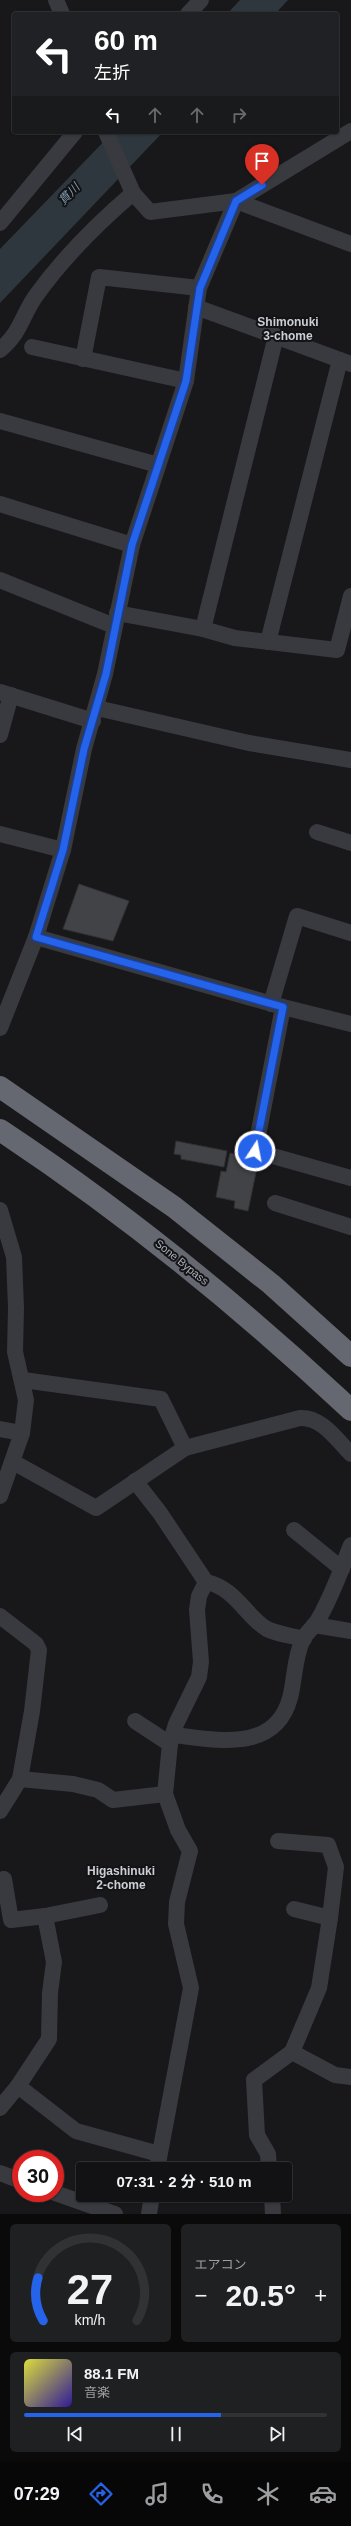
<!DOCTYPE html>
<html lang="ja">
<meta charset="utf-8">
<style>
:root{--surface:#121214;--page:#1f2022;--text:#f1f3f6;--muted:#9c9ea0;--line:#313234;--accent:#2563eb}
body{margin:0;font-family:Helvetica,"Noto Sans JP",sans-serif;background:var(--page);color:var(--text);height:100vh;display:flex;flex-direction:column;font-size:15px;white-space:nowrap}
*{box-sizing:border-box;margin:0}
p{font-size:13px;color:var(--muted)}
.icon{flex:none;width:22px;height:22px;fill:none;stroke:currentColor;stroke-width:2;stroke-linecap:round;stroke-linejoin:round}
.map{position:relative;height:2214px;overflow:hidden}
.drawer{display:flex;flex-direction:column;gap:10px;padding:10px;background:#0a0a0b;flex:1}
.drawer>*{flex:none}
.banner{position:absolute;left:12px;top:12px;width:327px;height:122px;border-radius:4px;box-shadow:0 1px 3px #0004,0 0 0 1px var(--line);background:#202124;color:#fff;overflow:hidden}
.speed{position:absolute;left:12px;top:2150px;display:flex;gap:8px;font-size:20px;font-weight:700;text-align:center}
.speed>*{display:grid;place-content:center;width:52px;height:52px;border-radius:50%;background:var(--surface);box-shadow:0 1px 3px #0004,0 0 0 1px var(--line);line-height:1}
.speed .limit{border:6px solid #d22;background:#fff;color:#111}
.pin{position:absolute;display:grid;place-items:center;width:34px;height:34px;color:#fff;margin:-41px -17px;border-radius:50% 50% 50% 0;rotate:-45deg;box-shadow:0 0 4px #0007}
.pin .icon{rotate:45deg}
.me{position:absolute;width:44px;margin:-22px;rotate:11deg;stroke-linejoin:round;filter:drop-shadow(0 0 3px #0008)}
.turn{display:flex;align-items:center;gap:14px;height:84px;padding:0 16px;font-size:18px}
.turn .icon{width:52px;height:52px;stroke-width:2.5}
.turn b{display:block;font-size:28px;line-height:34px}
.lanes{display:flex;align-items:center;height:38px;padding:0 16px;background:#0003;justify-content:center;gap:20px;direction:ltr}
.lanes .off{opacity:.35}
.big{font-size:30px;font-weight:700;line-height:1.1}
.drawer .tile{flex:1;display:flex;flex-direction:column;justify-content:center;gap:6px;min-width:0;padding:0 14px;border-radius:6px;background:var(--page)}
.drawer .dial{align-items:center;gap:0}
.dial svg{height:104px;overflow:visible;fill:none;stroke:var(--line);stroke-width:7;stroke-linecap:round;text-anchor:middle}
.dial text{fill:var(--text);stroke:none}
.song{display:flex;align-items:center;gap:12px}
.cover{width:48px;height:48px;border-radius:6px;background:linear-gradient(135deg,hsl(60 70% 55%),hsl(250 70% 35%))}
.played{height:4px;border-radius:2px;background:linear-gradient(90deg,var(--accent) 65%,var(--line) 65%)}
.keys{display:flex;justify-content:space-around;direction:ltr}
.heat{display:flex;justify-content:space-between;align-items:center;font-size:22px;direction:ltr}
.drawer .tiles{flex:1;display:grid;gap:10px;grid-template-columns:1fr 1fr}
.tile:last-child{grid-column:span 2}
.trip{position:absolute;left:76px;top:2162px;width:216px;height:40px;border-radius:4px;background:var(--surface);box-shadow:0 1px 3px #0004,0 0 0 1px var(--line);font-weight:700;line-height:40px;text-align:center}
.menu{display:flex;height:64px;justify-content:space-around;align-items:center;background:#070708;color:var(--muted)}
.menu .icon{width:28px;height:28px}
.menu .current{color:var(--accent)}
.menu b{font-size:18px;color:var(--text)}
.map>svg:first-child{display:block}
.water{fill:#2e373e}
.building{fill:#424347;stroke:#323236}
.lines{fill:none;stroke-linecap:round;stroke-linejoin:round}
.street{stroke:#393a3f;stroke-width:16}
.highway{stroke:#656870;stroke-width:22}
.route-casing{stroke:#184099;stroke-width:10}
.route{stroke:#2563eb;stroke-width:7}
.labels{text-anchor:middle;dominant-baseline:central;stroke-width:4;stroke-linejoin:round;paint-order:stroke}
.street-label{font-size:11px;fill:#abafba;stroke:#131315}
.water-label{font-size:12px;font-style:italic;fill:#839cb3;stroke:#131315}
.neighbourhood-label{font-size:12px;font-weight:bold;fill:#ccced6;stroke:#131315}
</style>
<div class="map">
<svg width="351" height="2214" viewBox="0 0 351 2214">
<rect width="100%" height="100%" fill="#18181a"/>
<g class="water">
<polygon points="240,0 288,0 275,14 227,14"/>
<polygon points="113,132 163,132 0,303 0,249"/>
</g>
<g class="building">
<polygon points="79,884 129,901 113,941 63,929"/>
<polygon points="176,1141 227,1151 224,1167 181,1159 181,1155 174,1154"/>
<polygon points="230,1153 259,1158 248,1211 234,1208 235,1201 216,1197 221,1171 226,1172"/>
</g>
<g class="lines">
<g class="street">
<polyline points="56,0 62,14"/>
<polyline points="188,14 201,0"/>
<polyline points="106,132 133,193 150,212 236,201 351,131"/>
<polyline points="236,201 351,244"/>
<polyline points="0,223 75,132"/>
<polyline points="196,307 351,364"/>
<polyline points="32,347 186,381"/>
<path d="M0 350C21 332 21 318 35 297 62 259 98 223 133 193"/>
<polyline points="83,359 99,277 199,288"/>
<polyline points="0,421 158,465"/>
<polyline points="0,504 132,545"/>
<polyline points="0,580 114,626"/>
<polyline points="117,613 203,629 235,638 337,650 351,596"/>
<polyline points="203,629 276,336"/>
<polyline points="268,642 340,360"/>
<polyline points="0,692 93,721"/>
<polyline points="97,708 249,743 351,760"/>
<polyline points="0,735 11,695"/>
<polyline points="317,832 351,843"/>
<polyline points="0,834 63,850"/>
<polyline points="36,937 283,1007 351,1024"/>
<polyline points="271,1004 297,916 351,933"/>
<polyline points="283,1007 255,1151 351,1178"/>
<polyline points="0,1028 36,937 63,850 84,749 105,674 132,545 186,381 199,288 236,201"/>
<polyline points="275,1203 351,1227"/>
<polyline points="0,1210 14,1257 16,1308 15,1352 26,1400 22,1433 0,1496"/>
<polyline points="23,1380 161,1399 185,1448"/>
<polyline points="0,1429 22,1433"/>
<path d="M13 1462 96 1508 185 1448 300 1418C322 1417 336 1439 351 1454"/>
<polyline points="135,1481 160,1513 206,1582 199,1596 197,1610 201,1662 199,1677 176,1724 170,1744 165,1794 178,1830 190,1851 177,1902 176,1924 191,1988 157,2169"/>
<polyline points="294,1530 342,1569"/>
<path d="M206 1582C236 1588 246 1617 267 1629 277 1634 293 1636 304 1639"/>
<polyline points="0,1616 36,1644 39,1650 32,1711 20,1779 0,1811"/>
<polyline points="314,1625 351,1631"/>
<polyline points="135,1721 170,1744"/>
<path d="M174 1735C217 1740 275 1753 290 1698 295 1679 294 1658 303 1639 307 1632 314 1627 318 1620 332 1596 341 1570 351 1545"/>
<polyline points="20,1779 73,1784 98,1790 113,1800 165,1794"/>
<polyline points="278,1841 328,1845 336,1867 330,1918 319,1988 292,2052"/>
<polyline points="4,1879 11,1920 45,1916"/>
<polyline points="294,1909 330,1918"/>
<polyline points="18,2086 49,2039 50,1993 54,1962 45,1916 100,1905"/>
<polyline points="0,2108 18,2086 76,2131 159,2154"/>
<polyline points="269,2169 268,2154 257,2135 254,2080 292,2052 335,2075 351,2077"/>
<polyline points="0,2173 21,2181"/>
<polyline points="55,2193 115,2214"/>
<polyline points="272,2195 273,2214"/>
<polyline points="149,2214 152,2195"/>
</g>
<g class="highway">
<polyline points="0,1087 174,1207 271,1284 351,1356"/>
<path d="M0 1130C127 1214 240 1306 351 1410"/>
</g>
</g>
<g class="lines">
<g class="route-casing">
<polyline id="route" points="255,1151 283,1007 36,937 63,850 84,749 106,674 132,545 186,381 200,288 236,201 262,185"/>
</g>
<use href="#route" class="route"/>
</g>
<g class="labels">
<g class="street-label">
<text transform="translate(182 1262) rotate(39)">Sone Bypass</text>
</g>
<g class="water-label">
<text transform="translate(69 194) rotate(-46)">貫川</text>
</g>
<g class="neighbourhood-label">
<text x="288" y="322">Shimonuki<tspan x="288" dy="14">3-chome</tspan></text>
<text x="121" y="1871">Higashinuki<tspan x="121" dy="14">2-chome</tspan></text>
</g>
</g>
</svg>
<div class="speed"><div class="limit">30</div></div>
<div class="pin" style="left:262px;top:185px;background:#d93025"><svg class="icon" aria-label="arrive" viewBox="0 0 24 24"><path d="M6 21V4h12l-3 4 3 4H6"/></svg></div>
<svg class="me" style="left:255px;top:1151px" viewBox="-20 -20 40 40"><circle r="17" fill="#2563eb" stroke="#fff" stroke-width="3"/><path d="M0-11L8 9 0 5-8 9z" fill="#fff"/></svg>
<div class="trip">07:31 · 2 分 · 510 m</div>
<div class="banner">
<div class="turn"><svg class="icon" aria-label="left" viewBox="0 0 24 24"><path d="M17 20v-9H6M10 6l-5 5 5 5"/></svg><div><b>60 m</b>左折</div></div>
<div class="lanes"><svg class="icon" aria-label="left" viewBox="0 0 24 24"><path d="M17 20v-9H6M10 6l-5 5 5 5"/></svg><svg class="icon off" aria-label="ahead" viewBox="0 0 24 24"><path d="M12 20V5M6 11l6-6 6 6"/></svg><svg class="icon off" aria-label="ahead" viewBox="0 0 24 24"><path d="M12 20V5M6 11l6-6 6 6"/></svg><svg class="icon off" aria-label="right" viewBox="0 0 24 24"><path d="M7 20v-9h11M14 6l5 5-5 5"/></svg></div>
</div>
</div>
<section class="drawer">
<div class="tiles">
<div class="tile dial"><svg viewBox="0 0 100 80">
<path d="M14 69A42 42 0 1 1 86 69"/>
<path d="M14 69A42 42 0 0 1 10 36" stroke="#2563eb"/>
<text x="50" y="56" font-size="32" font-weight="700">27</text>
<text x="50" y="72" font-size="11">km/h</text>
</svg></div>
<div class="tile"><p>エアコン</p>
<div class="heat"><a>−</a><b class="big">20.5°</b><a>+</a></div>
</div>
<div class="tile">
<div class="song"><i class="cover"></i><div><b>88.1 FM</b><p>音楽</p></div></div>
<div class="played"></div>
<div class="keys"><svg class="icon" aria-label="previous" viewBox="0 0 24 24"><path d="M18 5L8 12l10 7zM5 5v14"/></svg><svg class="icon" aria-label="pause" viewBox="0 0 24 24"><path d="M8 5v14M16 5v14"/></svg><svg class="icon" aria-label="next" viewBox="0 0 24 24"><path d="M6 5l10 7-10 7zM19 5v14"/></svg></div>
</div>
</div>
</section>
<nav class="menu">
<b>07:29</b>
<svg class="icon current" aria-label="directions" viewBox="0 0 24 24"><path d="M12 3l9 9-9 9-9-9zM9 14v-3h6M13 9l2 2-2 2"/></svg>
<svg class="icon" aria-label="music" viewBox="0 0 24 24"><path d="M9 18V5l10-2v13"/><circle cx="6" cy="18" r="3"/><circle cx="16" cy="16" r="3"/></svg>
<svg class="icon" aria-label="phone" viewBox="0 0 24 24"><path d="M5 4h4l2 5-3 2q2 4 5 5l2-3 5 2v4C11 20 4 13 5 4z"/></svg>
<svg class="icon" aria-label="climate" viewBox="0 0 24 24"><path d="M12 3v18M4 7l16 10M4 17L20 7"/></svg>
<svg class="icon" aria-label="car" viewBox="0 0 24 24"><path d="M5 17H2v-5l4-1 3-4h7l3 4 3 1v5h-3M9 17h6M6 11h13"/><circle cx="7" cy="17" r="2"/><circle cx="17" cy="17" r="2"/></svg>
</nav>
